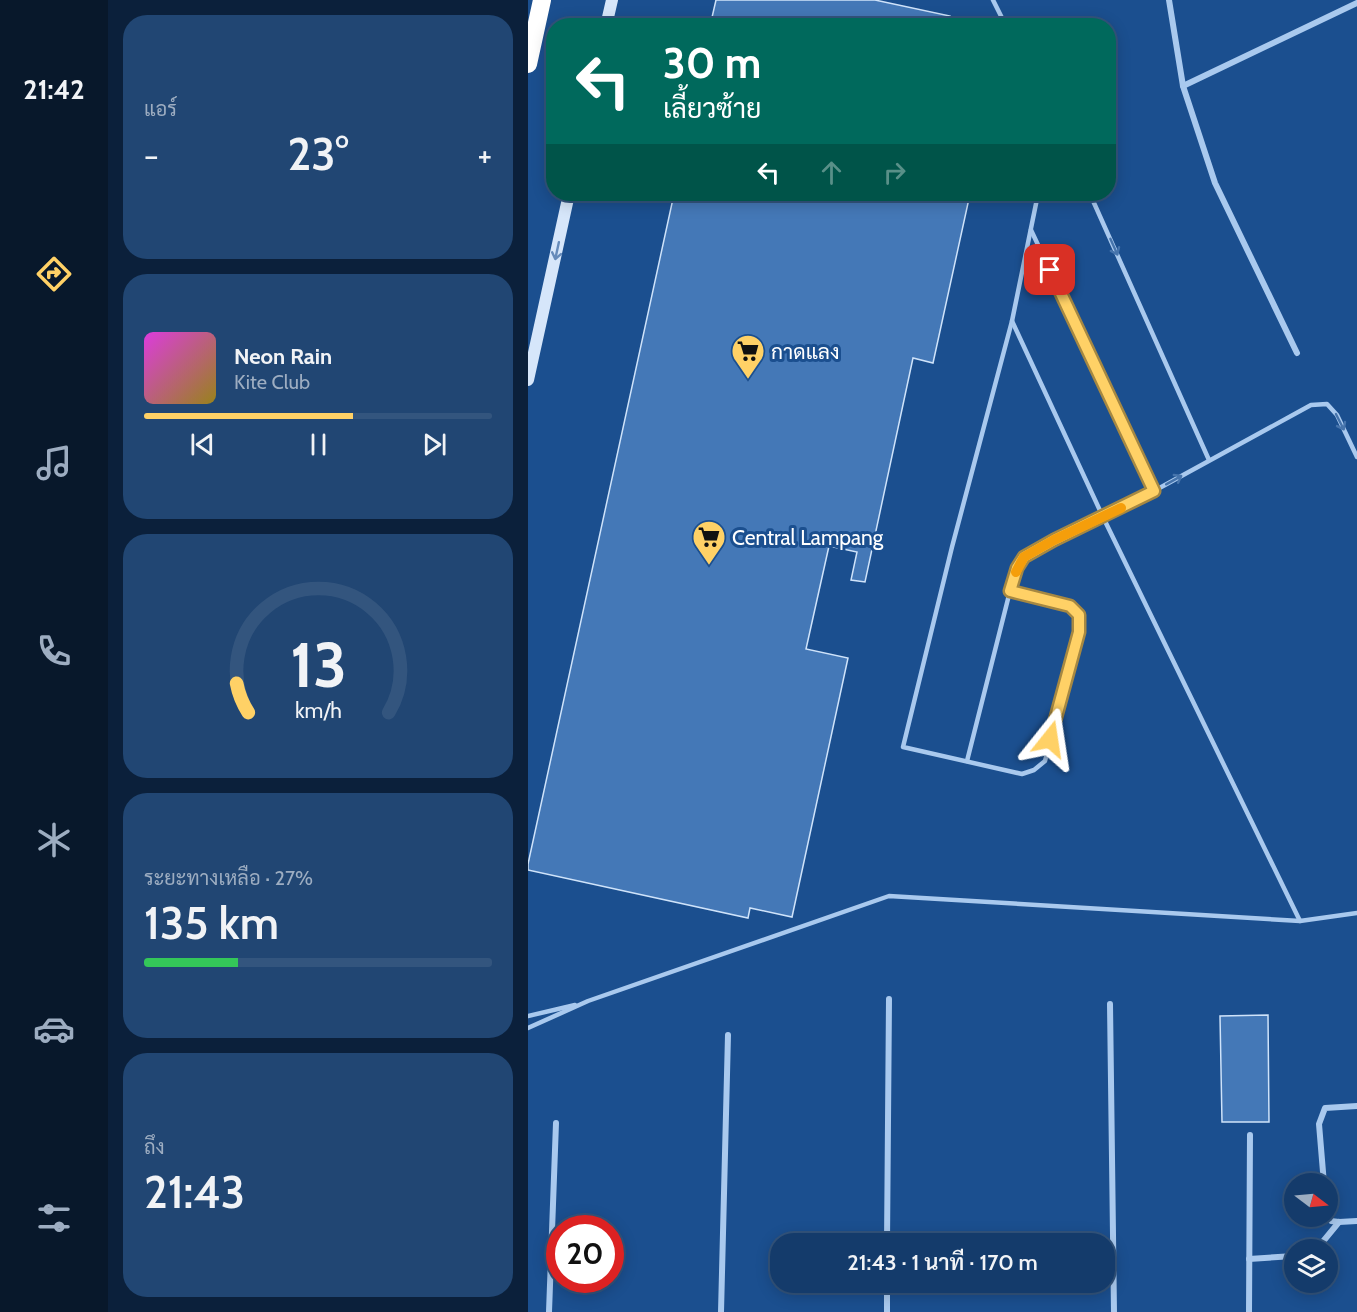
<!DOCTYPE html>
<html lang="th">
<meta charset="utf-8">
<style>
:root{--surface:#143b6b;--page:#214673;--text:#f1f3f6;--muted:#9dadc1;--line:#33557e;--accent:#ffd166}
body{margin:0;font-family:Cabin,Sarabun,sans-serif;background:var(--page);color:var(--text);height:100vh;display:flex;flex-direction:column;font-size:22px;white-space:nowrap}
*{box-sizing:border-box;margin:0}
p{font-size:20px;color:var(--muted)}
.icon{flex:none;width:33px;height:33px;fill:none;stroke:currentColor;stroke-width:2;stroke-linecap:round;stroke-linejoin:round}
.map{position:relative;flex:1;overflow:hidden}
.side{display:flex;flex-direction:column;gap:15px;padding:15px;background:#0b203b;width:420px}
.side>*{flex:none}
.guide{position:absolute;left:18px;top:18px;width:570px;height:183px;border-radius:24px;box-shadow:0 3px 15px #0003,0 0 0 2px var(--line);background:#00695c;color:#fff;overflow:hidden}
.needle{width:39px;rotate:106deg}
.fabs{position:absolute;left:756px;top:1173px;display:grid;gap:12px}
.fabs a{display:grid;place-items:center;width:54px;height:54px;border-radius:50%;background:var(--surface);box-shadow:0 3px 15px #0003,0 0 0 2px var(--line);font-size:30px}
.speed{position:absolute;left:18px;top:1215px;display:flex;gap:12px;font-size:30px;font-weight:700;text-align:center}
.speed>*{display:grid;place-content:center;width:78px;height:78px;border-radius:50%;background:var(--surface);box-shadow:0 3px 15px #0003,0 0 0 2px var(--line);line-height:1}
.speed .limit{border:9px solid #d22;background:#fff;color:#111}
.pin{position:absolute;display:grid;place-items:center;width:51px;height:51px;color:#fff;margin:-26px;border-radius:12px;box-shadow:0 3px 9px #0006}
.me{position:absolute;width:66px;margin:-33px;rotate:15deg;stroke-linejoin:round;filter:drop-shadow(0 0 4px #0008)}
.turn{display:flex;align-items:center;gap:21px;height:126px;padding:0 18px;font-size:27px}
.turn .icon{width:78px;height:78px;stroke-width:2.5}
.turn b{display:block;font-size:42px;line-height:51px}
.lanes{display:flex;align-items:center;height:57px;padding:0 18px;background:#0003;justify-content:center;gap:30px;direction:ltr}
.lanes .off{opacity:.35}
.big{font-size:45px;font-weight:600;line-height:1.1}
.side .widget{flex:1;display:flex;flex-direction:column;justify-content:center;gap:9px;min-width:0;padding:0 21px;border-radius:24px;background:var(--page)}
.side .dial{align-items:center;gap:0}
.dial svg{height:156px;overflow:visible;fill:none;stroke:var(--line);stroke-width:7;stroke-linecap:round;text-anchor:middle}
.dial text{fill:var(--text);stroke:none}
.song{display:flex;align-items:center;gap:18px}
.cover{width:72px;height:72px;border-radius:9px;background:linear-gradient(135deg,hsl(300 70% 55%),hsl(50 70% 35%))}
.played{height:6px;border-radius:3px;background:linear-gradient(90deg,var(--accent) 60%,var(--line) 60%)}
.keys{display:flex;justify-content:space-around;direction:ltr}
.heat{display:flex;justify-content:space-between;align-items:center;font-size:33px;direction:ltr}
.charge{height:9px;border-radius:4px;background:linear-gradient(90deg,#34c759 27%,var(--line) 0)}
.trip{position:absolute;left:242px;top:1233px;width:345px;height:60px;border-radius:24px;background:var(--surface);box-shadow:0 3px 15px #0003,0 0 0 2px var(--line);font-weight:600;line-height:60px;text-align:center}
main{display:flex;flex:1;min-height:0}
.menu{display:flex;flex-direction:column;width:108px;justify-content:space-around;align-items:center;background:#08182b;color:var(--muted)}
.menu .icon{width:42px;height:42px}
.menu .active{color:var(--accent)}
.menu b{font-size:27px;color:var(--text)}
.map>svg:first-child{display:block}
.building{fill:#4478b7;stroke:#cfe3fa;stroke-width:1.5}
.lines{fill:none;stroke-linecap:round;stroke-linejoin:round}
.lane{stroke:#a9c9ee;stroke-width:4.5}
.street{stroke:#a9c9ee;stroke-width:6}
.secondary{stroke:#d6e6fa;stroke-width:12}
.highway{stroke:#fff;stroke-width:18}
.oneway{stroke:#4674ac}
.oneway2{stroke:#668bba}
.route-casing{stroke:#a68842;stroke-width:15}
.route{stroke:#ffd166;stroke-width:10}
.slow{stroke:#f59e0b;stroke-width:10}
.labels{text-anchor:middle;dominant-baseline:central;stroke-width:6;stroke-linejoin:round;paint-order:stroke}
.poi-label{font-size:21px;fill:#fff;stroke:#1b4f8f;text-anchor:start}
</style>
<main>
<nav class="menu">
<b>21:42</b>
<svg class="icon active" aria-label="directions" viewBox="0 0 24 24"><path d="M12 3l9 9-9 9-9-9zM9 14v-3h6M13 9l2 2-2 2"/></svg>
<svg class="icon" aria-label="music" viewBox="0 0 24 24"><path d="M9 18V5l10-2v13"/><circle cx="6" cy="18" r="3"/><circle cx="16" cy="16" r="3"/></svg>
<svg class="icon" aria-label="phone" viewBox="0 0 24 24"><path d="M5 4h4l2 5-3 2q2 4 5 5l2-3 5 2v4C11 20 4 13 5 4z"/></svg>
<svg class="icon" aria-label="climate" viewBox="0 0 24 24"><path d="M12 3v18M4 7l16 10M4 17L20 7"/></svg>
<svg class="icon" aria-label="car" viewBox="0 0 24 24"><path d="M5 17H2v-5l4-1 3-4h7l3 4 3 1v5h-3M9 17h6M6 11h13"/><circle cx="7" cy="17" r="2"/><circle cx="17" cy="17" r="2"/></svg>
<svg class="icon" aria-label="filters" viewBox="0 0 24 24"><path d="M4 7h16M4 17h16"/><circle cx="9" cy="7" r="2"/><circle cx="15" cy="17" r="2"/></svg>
</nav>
<section class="side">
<div class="widget"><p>แอร์</p>
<div class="heat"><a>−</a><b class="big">23°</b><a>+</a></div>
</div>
<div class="widget">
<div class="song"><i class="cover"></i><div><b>Neon Rain</b><p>Kite Club</p></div></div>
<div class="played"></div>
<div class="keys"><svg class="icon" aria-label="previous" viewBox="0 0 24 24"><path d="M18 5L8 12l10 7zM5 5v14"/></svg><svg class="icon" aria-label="pause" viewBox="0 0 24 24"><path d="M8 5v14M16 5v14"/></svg><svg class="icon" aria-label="next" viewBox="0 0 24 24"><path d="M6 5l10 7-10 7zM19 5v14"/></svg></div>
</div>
<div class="widget dial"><svg viewBox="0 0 100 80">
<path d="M14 69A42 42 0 1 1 86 69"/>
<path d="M14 69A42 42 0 0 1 8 54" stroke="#ffd166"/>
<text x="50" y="56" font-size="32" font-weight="700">13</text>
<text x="50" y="72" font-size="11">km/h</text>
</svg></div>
<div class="widget"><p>ระยะทางเหลือ · 27%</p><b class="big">135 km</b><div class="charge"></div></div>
<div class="widget"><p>ถึง</p><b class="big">21:43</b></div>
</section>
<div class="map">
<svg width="829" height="1312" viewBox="0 0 829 1312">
<rect width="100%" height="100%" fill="#1b4f8f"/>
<g class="building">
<polygon points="188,0 347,0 422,16 420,26 182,26"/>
<polygon points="146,194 442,194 405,363 385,358 337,582 323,580 329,552 301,546 278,649 320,658 264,917 222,908 220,918 0,870 0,864"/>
<polygon points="740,1015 741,1122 694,1122 692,1016"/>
</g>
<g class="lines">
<g class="lane">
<polyline points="465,0 478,26"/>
<polyline points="510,194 484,321 575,517 772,921 829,913"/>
<polyline points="562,194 681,460"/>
<polyline points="503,230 626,491"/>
<polyline points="482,591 542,606 551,615 551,632 517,761 506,770 494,774 375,747 424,547 484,321"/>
<polyline points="439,761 482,591 489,568 496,557 526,540 626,491 783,405 799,404 809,415 829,457"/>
<polyline points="0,1016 47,1005"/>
<polyline points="0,1028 60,1001 361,896 772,921"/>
</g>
<g class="street">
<polyline points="641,0 655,86 687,183 769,353"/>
<polyline points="655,86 829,3"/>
<polyline points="582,1004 586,1312"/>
<polyline points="796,1184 791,1124 797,1108 829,1106"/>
<polyline points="800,1213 803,1221 811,1222 829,1221"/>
<polyline points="359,1244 361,999"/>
<polyline points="788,1250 811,1222"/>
<polyline points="721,1259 766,1256"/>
<polyline points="21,1312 28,1123"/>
<polyline points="193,1312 200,1035"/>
<polyline points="359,1312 359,1282"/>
<polyline points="721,1312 722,1135"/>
</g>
<g class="secondary">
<polyline points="78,26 84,0"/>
<polyline points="0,380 41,194"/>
</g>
<polyline class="highway" points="0,64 14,0"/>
</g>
<defs><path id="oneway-shaft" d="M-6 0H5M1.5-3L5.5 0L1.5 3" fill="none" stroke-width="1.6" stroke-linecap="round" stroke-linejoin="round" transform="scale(1.5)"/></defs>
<g class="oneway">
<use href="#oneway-shaft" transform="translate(586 247) rotate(66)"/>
<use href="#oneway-shaft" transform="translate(812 422) rotate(63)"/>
<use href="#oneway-shaft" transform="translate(646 480) rotate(-29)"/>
</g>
<use class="oneway2" href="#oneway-shaft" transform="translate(29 251) rotate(102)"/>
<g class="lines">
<g class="route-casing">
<polyline id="route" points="522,270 626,491 526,540 496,557 489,568 482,591 542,606 551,615 551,632 522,739"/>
</g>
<use href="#route" class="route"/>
<polyline class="slow" points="488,572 496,557 526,540 593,508"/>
</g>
<defs>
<g id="supermarket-pin" transform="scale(1.725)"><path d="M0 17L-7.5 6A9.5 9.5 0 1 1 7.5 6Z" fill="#ffd166" stroke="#1b4f8f"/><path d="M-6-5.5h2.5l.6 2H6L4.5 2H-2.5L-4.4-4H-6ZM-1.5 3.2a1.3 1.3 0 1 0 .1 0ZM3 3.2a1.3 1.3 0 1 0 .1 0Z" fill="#111"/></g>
</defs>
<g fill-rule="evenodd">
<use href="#supermarket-pin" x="220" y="351"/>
<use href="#supermarket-pin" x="181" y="537"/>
</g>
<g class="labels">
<g class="poi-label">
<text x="243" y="351">กาดแลง</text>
<text x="204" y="537">Central Lampang</text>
</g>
</g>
</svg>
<div class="fabs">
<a><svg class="needle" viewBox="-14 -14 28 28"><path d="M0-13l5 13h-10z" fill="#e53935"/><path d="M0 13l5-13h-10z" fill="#9dadc1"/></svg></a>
<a><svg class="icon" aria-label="layers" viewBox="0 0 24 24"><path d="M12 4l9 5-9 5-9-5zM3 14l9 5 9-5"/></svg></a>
</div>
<div class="speed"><div class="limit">20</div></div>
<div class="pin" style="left:522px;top:270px;background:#d93025"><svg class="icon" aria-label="arrive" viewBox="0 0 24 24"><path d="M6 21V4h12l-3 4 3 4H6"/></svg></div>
<svg class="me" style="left:522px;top:739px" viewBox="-20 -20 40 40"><path d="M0-17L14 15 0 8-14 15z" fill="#ffd166" stroke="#fff" stroke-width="4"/></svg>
<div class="trip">21:43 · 1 นาที · 170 m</div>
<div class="guide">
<div class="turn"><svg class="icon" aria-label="left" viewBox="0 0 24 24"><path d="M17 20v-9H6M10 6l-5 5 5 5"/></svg><div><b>30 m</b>เลี้ยวซ้าย</div></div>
<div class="lanes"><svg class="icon" aria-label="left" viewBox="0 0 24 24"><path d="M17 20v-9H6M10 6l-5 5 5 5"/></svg><svg class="icon off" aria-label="ahead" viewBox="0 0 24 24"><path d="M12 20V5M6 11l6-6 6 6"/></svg><svg class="icon off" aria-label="right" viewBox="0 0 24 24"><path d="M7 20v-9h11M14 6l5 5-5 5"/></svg></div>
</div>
</div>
</main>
